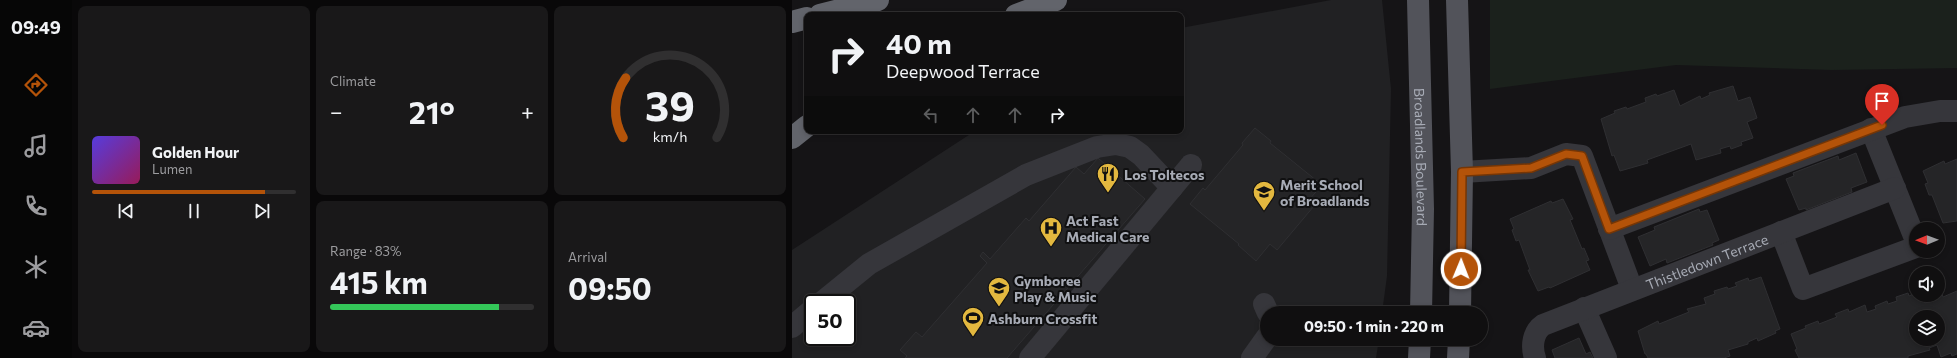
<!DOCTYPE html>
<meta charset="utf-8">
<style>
:root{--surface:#100f10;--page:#191819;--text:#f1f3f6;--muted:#9c9c9f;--line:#302f30;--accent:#b45309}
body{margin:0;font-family:Commissioner,sans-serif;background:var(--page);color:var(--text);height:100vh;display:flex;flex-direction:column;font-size:15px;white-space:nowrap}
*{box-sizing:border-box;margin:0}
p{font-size:13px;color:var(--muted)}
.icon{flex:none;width:22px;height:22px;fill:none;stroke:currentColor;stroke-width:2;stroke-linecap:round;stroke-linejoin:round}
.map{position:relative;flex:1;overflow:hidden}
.drawer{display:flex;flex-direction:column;gap:6px;padding:6px;background:#090809;width:720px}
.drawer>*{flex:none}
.banner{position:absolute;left:12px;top:12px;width:380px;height:122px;border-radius:8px;box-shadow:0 2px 6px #0003,0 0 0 1px var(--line);background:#100f10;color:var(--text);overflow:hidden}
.needle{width:26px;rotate:269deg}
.buttons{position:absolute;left:1117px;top:222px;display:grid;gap:8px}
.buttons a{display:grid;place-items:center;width:36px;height:36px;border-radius:50%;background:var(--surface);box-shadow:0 2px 6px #0003,0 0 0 1px var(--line);font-size:20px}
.speed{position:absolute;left:12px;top:294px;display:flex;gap:8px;font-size:20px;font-weight:700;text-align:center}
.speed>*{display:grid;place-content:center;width:52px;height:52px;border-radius:50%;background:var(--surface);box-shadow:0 2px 6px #0003,0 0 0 1px var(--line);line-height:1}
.speed .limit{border:2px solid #111;border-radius:6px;background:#fff;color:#111}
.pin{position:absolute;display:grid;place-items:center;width:34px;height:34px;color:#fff;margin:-41px -17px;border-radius:50% 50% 50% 0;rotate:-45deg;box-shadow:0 0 4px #0007}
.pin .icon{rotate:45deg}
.me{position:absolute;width:44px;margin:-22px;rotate:1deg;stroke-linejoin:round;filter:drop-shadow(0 0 3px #0008)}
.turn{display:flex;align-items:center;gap:14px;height:84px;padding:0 16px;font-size:18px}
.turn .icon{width:52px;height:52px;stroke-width:2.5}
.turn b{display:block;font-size:28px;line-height:34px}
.lanes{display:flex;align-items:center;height:38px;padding:0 16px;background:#0003;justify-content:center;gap:20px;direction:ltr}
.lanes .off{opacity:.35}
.big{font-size:30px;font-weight:700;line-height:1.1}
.drawer .widget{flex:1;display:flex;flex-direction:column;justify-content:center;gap:6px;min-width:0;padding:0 14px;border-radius:8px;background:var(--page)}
.drawer .dial{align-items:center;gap:0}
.dial svg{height:104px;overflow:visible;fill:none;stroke:var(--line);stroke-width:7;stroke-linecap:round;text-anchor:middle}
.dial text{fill:var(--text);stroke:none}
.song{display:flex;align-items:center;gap:12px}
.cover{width:48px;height:48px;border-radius:6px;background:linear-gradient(135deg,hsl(250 70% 55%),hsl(330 70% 35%))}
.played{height:4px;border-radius:2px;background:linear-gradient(90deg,var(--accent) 85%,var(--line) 85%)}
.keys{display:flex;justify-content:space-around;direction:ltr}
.heat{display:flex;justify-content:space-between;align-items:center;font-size:22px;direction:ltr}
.charge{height:6px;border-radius:3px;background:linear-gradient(90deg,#34c759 83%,var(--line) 0)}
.drawer .tiles{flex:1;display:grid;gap:6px;grid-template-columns:repeat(3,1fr)}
.widget:first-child{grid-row:span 2}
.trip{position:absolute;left:468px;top:306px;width:228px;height:40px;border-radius:20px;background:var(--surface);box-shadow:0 2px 6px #0003,0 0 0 1px var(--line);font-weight:700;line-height:40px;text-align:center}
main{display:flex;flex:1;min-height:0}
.menu{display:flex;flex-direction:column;width:72px;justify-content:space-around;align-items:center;background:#060606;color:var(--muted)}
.menu .icon{width:28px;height:28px}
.menu .active{color:var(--accent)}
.menu b{font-size:18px;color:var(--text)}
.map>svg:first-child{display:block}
.built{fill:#212123;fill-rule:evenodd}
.green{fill:#1b211c}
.building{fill:#252527;stroke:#2f2f32;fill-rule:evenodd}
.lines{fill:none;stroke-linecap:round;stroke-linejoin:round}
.minor{stroke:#36363b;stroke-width:22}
.major{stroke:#52535a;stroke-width:22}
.highway{stroke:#62646b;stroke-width:22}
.route-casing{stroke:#753606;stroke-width:10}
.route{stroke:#b45309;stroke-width:7}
.labels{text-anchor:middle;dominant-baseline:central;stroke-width:4;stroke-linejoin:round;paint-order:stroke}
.street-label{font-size:14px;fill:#a7abb5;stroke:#101011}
.poi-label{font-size:14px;font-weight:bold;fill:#a7abb5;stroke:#101011;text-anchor:start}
</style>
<main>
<nav class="menu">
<b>09:49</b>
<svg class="icon active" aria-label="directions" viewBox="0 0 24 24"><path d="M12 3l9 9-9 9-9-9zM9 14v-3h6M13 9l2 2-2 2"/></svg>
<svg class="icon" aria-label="music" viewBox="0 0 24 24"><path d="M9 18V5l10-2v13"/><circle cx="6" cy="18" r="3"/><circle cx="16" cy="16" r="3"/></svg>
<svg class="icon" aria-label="phone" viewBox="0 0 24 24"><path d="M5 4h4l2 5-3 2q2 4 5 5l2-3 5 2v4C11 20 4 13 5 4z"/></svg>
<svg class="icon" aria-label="climate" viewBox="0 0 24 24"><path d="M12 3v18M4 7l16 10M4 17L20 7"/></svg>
<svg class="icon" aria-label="car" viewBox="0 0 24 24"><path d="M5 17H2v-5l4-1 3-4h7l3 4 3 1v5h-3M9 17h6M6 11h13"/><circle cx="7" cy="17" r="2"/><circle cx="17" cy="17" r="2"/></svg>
</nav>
<section class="drawer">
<div class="tiles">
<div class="widget">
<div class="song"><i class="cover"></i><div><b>Golden Hour</b><p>Lumen</p></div></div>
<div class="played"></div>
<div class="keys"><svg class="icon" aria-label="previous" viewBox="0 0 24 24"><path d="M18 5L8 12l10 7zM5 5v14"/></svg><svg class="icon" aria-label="pause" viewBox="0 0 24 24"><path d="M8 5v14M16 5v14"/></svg><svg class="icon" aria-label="next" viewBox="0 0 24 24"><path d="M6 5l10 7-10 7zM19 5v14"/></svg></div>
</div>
<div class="widget"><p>Climate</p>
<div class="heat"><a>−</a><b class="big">21°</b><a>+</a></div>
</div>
<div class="widget dial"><svg viewBox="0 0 100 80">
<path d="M14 69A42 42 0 1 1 86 69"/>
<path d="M14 69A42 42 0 0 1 16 23" stroke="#b45309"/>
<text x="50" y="56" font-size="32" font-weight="700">39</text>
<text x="50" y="72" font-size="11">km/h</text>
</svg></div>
<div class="widget"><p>Range · 83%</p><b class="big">415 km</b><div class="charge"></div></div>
<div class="widget"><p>Arrival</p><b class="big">09:50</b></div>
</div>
</section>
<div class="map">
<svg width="1165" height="358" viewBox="0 0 1165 358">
<rect width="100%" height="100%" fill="#151416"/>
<path class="built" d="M539 0H590L599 89 595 276 590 313H475V339H587L584 358H0V250L183 131H389V28ZM21 303H55V337H21Z"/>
<polygon class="green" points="698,0 1165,0 1165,68 1040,70 884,65 698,89"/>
<g class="building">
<polygon points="941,86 946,101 958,97 965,118 955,122 961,138 949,142 950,145 939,149 938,146 928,149 929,153 904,160 899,144 855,160 856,163 828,171 822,155 820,156 809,119 823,113 822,111 834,107 835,109 854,102 853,98 864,94 865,96 882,90 888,106 908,96 909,99 918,95 917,93"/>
<polygon points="463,128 479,141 478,143 530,185 516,201 522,206 485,250 478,244 464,261 446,245 447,244 398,204 411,188 413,190 451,145 450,143"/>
<polygon points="1064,153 1075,182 1059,188 1060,192 1014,210 1014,208 1007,210 994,179 1002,176 1001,173 1046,156 1047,160"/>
<polygon points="306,158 353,199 215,358 113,358 115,356 108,350 124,332 130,337 195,263 188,256 191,252 198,259 234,218 237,221 284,167 292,174"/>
<polygon points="1165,159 1165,221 1151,223 1140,195 1137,195 1133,184 1136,183 1131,171 1152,161 1153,164"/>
<polygon points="771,199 781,219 778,220 790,249 792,248 797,260 794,261 798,270 758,288 757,287 746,291 736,270 738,270 727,240 724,241 720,230 722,229 718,219 759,201 760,203"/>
<polygon points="907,209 908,212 915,210 927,240 920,243 921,245 875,263 874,259 858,266 846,237 863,230 862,227"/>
<polygon points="969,277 988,329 983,331 984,333 966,341 965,338 956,342 956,344 936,350 938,356 932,358 856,358 854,354 853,354 846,331 866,321 867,324 897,312 895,309 914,304 912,298 923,294 922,291 935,287 936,289 945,286 943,283 956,278 957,281"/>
<path d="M1165 291V354L1160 356 1159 353 1149 357 1145 345 1137 348 1138 350 1116 356V358H1007L1003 350 1005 349 999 334 1014 328 1013 326 1026 321 1027 324 1045 317 1043 314 1056 309 1057 312 1073 305 1075 312 1084 309 1083 306 1095 301 1096 304 1105 301 1104 297 1116 293 1117 296 1124 293V295H1130L1133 303 1140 301 1138 298 1150 294 1151 297ZM1124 317H1146V339H1124Z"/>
<polygon points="787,338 794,354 798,352 801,358 763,358 760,350"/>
</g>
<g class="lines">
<g class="minor">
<polyline points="1079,129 1124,241"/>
<polyline points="670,172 739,168 774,154 790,156 840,289"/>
<polyline points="817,229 1113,117 1148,111 1165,111"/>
<polyline points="989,232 1011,289 1124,247"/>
<polyline points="29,303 77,264 234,175 305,147 324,144 338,147 349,155 380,188"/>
<polyline points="472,304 476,313"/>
<polyline points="792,308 814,358"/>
<polyline points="0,327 21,309"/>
<polyline points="238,358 399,165"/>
<polyline points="460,358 475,337"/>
<path id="s1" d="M743 358C739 346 741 332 751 325L1103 188"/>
</g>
<g class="major">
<path id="s2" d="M626 0 631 209 629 313"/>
<polyline points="665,0 670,172 668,313"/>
<polyline points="627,358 628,339"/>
<polyline points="666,358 667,339"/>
</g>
<g class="highway">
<polyline points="28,15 86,0"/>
<polyline points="224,15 264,0"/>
<polyline points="0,22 15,18"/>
<polyline points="0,138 15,126"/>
</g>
</g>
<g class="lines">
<g class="route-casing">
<polyline id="route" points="669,269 670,172 739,168 774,154 790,156 817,229 1090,125"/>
</g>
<use href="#route" class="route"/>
</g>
<defs>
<g id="restaurant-pin" transform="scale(1.15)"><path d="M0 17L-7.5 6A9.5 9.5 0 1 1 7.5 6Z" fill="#e3b83f" stroke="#101011"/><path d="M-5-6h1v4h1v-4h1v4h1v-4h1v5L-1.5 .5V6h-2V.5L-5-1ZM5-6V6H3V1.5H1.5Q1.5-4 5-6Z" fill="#111"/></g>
<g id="school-pin" transform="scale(1.15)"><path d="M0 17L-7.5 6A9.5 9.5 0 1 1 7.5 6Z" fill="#e3b83f" stroke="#101011"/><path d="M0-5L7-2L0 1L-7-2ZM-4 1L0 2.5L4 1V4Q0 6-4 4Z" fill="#111"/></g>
<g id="hospital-pin" transform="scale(1.15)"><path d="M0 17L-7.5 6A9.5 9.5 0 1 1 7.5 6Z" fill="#e3b83f" stroke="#101011"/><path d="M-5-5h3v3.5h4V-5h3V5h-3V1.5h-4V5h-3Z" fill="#111"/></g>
<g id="stadium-pin" transform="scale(1.15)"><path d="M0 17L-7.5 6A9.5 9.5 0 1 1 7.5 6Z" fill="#e3b83f" stroke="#101011"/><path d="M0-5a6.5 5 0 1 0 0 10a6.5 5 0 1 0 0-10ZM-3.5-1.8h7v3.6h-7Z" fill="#111"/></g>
</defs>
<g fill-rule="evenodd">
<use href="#restaurant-pin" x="316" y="174"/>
<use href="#school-pin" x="472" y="192"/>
<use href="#hospital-pin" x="259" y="228"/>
<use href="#school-pin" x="207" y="288"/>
<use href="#stadium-pin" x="181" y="318"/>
</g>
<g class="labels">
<g class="street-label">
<text stroke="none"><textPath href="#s2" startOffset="157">Broadlands Boulevard</textPath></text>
<text stroke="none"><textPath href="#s1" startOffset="212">Thistledown Terrace</textPath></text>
</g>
<g class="poi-label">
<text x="332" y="174">Los Toltecos</text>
<text x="488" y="184">Merit School<tspan x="488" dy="16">of Broadlands</tspan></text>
<text x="274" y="220">Act Fast<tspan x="274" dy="16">Medical Care</tspan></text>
<text x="222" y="280">Gymboree<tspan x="222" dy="16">Play &amp; Music</tspan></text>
<text x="196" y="318">Ashburn Crossfit</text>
</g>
</g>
</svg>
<div class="buttons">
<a><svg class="needle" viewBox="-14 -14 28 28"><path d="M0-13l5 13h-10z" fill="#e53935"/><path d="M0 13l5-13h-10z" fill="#9c9c9f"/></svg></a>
<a><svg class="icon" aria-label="sound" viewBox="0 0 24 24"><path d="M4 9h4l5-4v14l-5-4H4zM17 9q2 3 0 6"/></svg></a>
<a><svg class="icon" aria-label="layers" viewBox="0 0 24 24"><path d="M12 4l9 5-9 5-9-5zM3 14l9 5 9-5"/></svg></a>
</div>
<div class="speed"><div class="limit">50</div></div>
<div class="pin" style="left:1090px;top:125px;background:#d93025"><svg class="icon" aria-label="arrive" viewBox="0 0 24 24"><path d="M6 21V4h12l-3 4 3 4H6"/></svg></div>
<svg class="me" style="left:669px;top:269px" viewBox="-20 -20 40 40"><circle r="17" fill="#b45309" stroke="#fff" stroke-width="3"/><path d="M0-11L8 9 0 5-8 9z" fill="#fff"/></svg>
<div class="trip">09:50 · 1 min · 220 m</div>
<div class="banner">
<div class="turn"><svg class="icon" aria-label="right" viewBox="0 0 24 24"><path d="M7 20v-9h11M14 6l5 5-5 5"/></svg><div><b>40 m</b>Deepwood Terrace</div></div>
<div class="lanes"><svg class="icon off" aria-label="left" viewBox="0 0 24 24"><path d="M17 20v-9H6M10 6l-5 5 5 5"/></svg><svg class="icon off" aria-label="ahead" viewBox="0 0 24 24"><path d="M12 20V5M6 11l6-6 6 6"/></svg><svg class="icon off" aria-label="ahead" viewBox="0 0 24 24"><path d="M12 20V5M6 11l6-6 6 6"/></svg><svg class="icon" aria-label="right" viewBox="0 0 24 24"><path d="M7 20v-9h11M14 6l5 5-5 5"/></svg></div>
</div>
</div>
</main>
